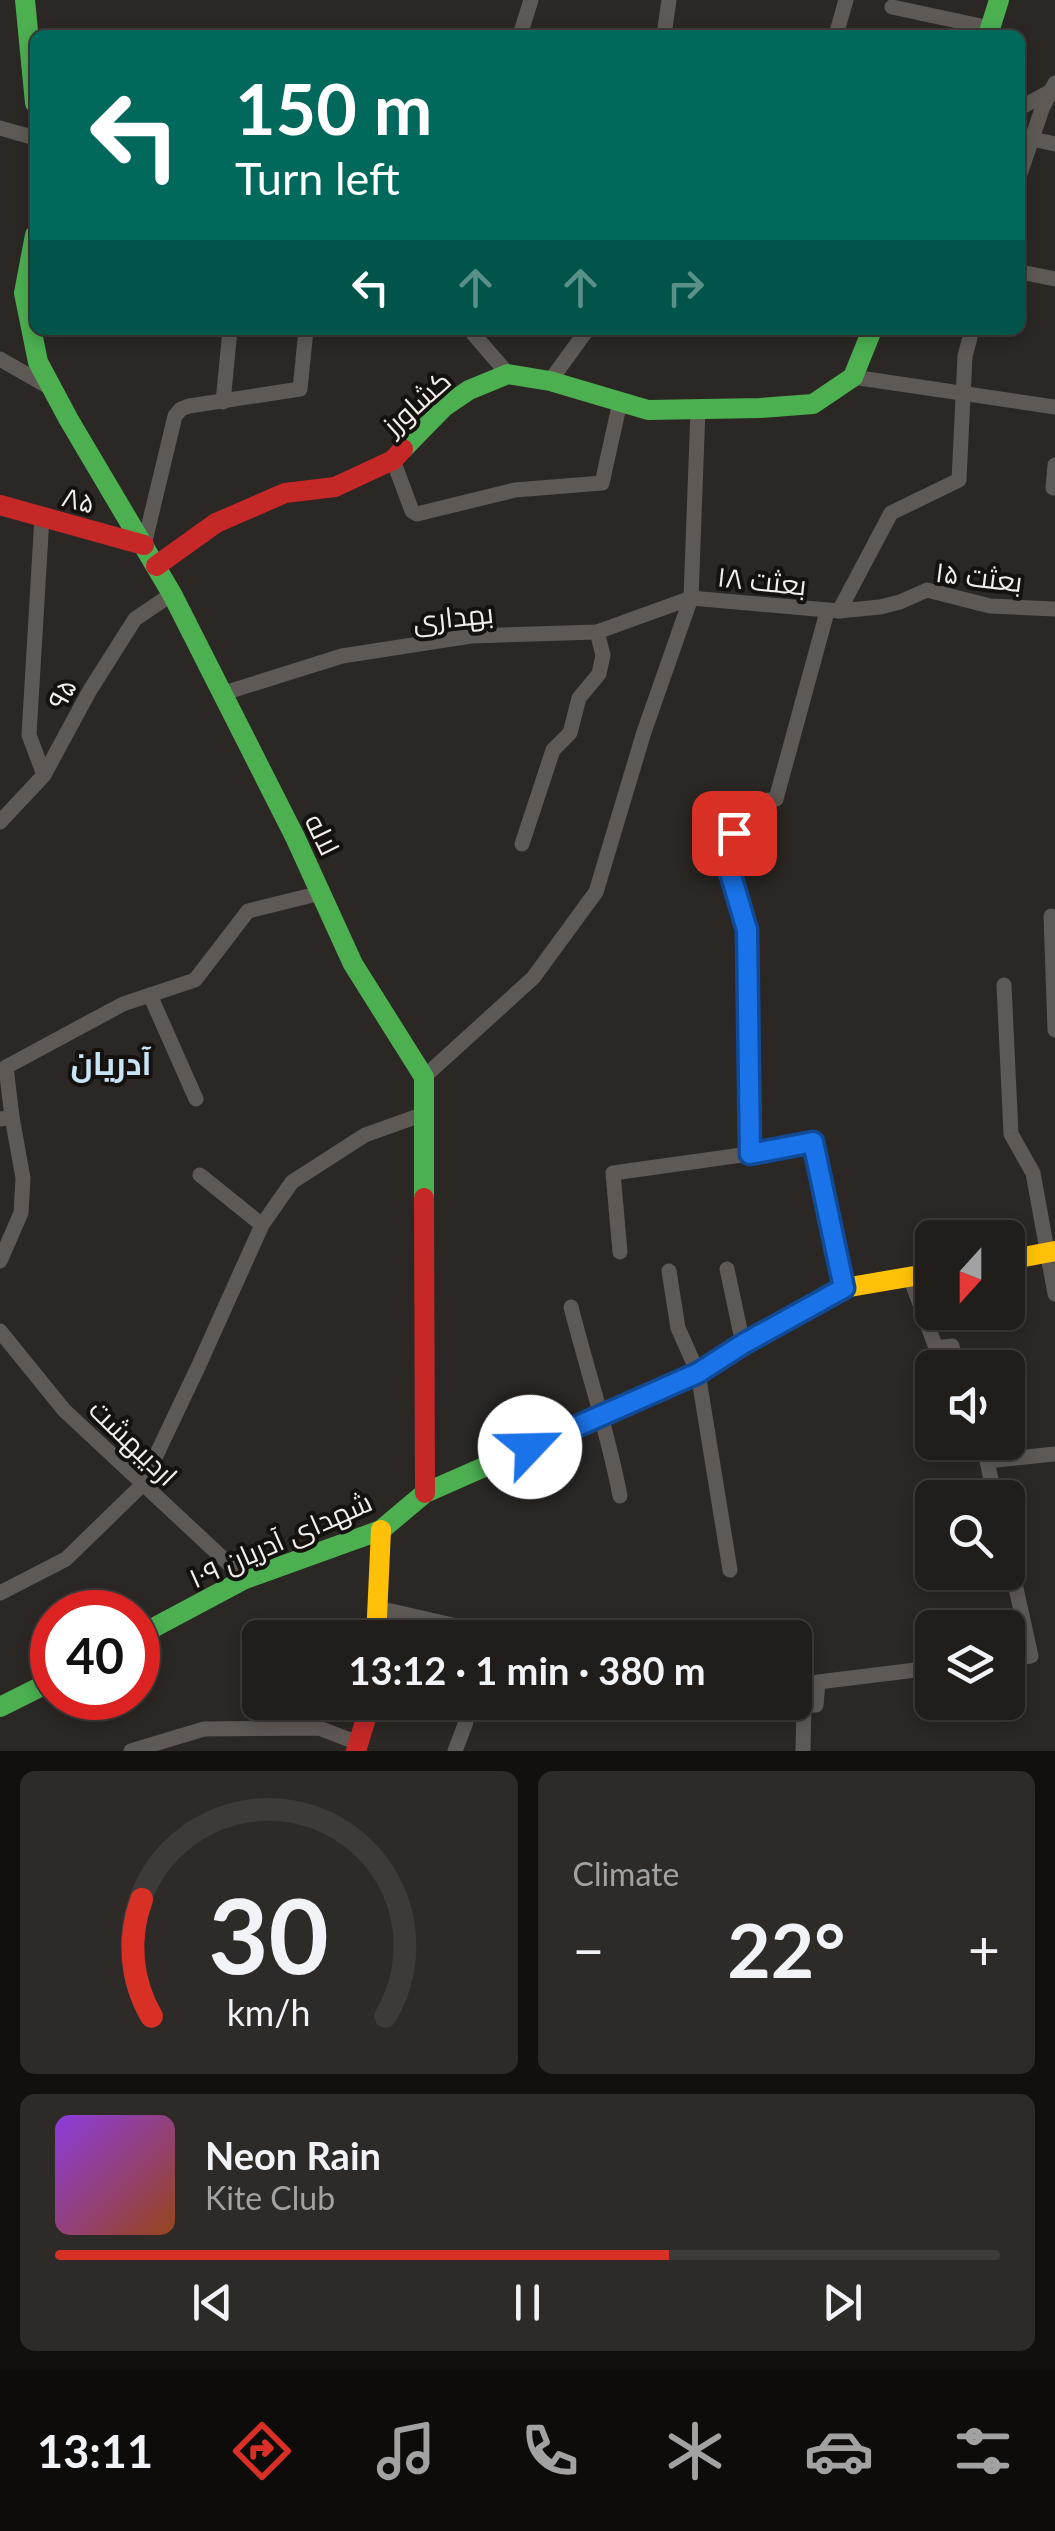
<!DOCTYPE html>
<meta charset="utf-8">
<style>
:root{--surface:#201d1b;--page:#2d2a28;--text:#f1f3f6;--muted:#a2a2a3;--line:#3d3b3a;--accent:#d93025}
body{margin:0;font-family:Lato,Cairo,sans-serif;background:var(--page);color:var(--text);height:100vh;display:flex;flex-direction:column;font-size:38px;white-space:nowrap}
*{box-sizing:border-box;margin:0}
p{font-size:32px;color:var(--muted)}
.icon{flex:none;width:55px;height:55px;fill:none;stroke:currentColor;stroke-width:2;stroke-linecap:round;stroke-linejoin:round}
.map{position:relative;height:1751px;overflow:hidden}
.details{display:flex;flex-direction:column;gap:20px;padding:20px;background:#12100f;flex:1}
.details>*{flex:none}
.guide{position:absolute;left:30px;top:30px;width:995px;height:305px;border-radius:15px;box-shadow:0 5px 15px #0003,0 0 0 2px var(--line);background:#00695c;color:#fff;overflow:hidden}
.needle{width:65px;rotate:201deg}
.buttons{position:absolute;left:915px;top:1220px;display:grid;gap:20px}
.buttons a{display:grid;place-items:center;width:110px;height:110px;border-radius:15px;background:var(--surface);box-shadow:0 5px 15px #0003,0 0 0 2px var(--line);font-size:50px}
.speed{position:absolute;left:30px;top:1590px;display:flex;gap:20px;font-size:50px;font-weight:700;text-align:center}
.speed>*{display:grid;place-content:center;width:130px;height:130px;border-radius:50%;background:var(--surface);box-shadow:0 5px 15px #0003,0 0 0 2px var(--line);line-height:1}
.speed .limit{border:15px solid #d22;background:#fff;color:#111}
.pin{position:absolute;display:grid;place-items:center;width:85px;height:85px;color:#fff;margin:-42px;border-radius:20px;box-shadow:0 5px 15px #0006}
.me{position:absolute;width:110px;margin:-55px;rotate:66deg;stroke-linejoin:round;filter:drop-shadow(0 0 8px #0008)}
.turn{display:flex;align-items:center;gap:35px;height:210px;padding:0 40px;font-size:45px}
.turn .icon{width:130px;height:130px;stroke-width:2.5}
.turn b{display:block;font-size:70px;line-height:85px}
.lanes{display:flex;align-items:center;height:95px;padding:0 40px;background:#0003;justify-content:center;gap:50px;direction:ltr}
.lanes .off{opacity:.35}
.big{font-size:75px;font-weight:700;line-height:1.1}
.details .card{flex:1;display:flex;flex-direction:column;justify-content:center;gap:15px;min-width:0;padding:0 35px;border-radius:15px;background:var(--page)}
.details .dial{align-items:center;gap:0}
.dial svg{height:260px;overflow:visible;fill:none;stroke:var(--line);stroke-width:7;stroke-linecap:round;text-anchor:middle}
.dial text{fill:var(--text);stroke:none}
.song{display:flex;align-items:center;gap:30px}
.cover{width:120px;height:120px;border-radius:15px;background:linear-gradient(135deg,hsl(270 70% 55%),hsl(20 70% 35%))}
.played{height:10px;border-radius:5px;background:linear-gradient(90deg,var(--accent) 65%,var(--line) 65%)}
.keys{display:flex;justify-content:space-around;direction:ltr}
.heat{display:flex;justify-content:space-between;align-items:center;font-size:55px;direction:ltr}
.details .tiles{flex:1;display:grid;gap:20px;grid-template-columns:1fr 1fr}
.card:last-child{grid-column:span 2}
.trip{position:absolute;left:242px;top:1620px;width:570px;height:100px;border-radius:15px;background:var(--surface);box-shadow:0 5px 15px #0003,0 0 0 2px var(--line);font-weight:700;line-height:100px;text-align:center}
.menu{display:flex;height:160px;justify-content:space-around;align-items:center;background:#0d0c0b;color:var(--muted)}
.menu .icon{width:70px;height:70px}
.menu .current{color:var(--accent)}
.menu b{font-size:45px;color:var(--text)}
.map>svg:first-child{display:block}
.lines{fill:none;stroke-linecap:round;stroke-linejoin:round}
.street{stroke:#5f5956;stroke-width:15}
.fast{stroke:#4caf50;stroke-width:20}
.slow{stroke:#ffc107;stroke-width:20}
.jam{stroke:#c62828;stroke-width:20}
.route-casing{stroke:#114b97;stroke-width:25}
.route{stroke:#1a73e8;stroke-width:18}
.labels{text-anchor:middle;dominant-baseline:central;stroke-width:8;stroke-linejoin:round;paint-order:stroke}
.street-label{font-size:28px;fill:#f3eee9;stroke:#14110e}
.quarter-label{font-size:32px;font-weight:bold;fill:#c8e5f8;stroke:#14110e}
</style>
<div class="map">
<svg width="1055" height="1751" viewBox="0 0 1055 1751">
<rect width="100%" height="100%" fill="#2a2724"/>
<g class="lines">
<g class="street">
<polyline points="892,7 990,28"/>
<polyline points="520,35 531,0"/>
<polyline points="664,35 669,0"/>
<polyline points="836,35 846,0"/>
<polyline points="1020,108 1051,91"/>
<polyline points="0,128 35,138"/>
<polyline points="1032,139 1055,144"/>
<polyline points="1020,174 1042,109 1055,83"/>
<polyline points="1020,272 1055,279"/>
<polyline points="470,330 508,374"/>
<polyline points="0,359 54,390"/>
<polyline points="853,377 1055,407"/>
<polyline points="550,381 587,330"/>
<polyline points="223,402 230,330"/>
<polyline points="393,460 412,511 417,514 515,490 602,483 620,402"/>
<polyline points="1053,488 1055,465"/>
<polyline points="42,517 29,735 44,775"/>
<polyline points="144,545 175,416 181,409 189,406 300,389 306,330"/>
<polyline points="839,611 880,607 900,602 927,590 990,606 1055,609"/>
<polyline points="827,612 776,799 741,804 727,862 747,930 749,1154 813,1142 844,1288"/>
<polyline points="221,694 342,656 471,636 597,632 691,598 839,611 891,513 959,480 965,356 972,330"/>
<polyline points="0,822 44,775 90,690 135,619 172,594"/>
<polyline points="522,844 553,750 570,733 579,698 599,674 603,655 597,632"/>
<polyline points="1051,916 1055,1030"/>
<polyline points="1004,985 1011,1134 1033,1173 1055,1294"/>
<polyline points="150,995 196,1099"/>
<polyline points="424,1077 533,978 596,892 644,732 691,598 698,409"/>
<polyline points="12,1117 6,1067 123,1004 195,980 248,911 321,893"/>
<polyline points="0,1119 12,1117 23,1178 21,1213 0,1261"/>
<polyline points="200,1175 262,1225"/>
<polyline points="620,1252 613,1173 749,1154"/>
<polyline points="727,1269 743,1344"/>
<polyline points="669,1271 678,1328 698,1373 730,1570"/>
<polyline points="910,1277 936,1348 952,1346 957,1368"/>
<path d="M571 1307C587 1370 608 1432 620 1496"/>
<polyline points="0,1331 64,1410 245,1579"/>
<polyline points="1008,1374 1009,1374"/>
<polyline points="995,1498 987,1461 1055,1454"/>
<polyline points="1008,1552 1031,1656 1008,1659"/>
<polyline points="0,1593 66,1559 142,1485 199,1365 262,1225 292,1182 365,1135 424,1114"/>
<polyline points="378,1608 509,1638"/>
<polyline points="772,1702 791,1706 816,1705 818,1682 932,1668"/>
<polyline points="131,1751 204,1729 319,1728 358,1743"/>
<polyline points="455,1751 466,1722"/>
<polyline points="803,1751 804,1705"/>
</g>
<g class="fast">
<polyline points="25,0 35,103"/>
<polyline points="988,35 999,0"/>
<polyline points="35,235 24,293 38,362 69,420 172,594 295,837 353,964 424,1077 424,1198"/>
<polyline points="403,449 444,407 469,390 508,374 550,381 648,410 760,408 813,404 853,377 872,330"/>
<polyline points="138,1636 245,1579 381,1530 425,1493 684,1379"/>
<polyline points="0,1707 52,1681"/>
</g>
<g class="slow">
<polyline points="1008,1260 1055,1251"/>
<polyline points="684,1379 844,1288 932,1273"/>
<polyline points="376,1638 381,1530"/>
</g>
<g class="jam">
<polyline points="0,505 144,545"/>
<polyline points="156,566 216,523 285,493 335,487 393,460 403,449"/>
<polyline points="424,1198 425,1493"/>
<polyline points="356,1751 371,1702"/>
</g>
</g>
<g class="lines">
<g class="route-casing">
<polyline id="route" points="530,1447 698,1373 743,1344 844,1288 813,1142 750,1154 747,930 727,862 734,833"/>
</g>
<use href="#route" class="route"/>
</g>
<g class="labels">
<g class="street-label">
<text transform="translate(416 402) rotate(-42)">کشاورز</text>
<text transform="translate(79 499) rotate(15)">۸۵</text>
<text transform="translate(979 576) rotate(7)">بعثت ۱۵</text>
<text transform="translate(762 580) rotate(6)">بعثت ۱۸</text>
<text transform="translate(453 616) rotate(-6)">بهداری</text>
<text transform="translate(61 693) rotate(-61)">۹۵</text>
<text transform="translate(323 834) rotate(64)">لاله</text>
<text transform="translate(134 1442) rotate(44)">اردیبهشت</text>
<text transform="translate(280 1539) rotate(-24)">شهدای آدریان ۱۰۹</text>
</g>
<g class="quarter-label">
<text x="111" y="1062">آدریان</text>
</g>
</g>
</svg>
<div class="buttons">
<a><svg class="needle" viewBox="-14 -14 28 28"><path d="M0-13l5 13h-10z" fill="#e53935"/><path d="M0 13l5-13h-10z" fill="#a2a2a3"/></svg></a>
<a><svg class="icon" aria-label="sound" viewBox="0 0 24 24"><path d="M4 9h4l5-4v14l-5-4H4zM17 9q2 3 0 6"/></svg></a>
<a><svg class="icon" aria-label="search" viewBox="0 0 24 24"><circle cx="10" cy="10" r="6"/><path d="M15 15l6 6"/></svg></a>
<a><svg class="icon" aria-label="layers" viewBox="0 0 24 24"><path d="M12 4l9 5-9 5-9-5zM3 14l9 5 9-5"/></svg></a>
</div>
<div class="speed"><div class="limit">40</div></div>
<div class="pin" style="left:734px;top:833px;background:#d93025"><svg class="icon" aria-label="arrive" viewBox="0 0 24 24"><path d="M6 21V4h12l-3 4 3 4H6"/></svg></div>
<svg class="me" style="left:530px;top:1447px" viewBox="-20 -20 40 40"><circle r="19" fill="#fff"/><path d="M0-13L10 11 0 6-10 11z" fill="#1a73e8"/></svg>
<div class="trip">13:12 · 1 min · 380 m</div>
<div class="guide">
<div class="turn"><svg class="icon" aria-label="left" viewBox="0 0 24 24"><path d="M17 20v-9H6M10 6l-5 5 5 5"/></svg><div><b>150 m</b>Turn left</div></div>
<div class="lanes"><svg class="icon" aria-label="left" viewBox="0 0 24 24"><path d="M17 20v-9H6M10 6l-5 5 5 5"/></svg><svg class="icon off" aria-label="ahead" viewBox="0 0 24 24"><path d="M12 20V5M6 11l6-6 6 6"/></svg><svg class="icon off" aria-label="ahead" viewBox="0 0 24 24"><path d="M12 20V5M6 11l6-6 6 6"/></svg><svg class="icon off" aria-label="right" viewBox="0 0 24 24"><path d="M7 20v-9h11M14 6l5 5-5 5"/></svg></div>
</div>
</div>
<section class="details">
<div class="tiles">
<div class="card dial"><svg viewBox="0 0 100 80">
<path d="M14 69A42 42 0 1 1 86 69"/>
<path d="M14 69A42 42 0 0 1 11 33" stroke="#d93025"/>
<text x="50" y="56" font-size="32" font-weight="700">30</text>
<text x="50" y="72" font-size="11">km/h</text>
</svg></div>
<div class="card"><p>Climate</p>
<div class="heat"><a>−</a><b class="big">22°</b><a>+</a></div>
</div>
<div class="card">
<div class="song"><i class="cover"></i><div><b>Neon Rain</b><p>Kite Club</p></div></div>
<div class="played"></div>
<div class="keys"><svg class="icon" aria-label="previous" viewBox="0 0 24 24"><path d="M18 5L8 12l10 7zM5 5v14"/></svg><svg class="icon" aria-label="pause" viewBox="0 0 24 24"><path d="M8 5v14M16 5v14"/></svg><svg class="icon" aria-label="next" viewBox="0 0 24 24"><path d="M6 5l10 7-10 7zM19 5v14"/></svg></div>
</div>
</div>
</section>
<nav class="menu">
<b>13:11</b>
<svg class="icon current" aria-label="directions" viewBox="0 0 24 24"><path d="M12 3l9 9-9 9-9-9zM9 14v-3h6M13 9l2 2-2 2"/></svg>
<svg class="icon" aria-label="music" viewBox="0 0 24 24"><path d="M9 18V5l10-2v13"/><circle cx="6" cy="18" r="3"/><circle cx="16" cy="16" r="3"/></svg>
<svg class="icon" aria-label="phone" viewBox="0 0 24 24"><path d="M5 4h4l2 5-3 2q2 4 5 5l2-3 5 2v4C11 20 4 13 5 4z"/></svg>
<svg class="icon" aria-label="climate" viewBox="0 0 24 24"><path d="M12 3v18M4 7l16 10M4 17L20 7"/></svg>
<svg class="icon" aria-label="car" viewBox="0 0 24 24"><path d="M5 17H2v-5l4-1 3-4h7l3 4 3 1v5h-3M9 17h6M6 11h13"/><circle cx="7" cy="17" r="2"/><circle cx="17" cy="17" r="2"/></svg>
<svg class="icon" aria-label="filters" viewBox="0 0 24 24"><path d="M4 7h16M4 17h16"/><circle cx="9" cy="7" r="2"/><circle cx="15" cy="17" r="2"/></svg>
</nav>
